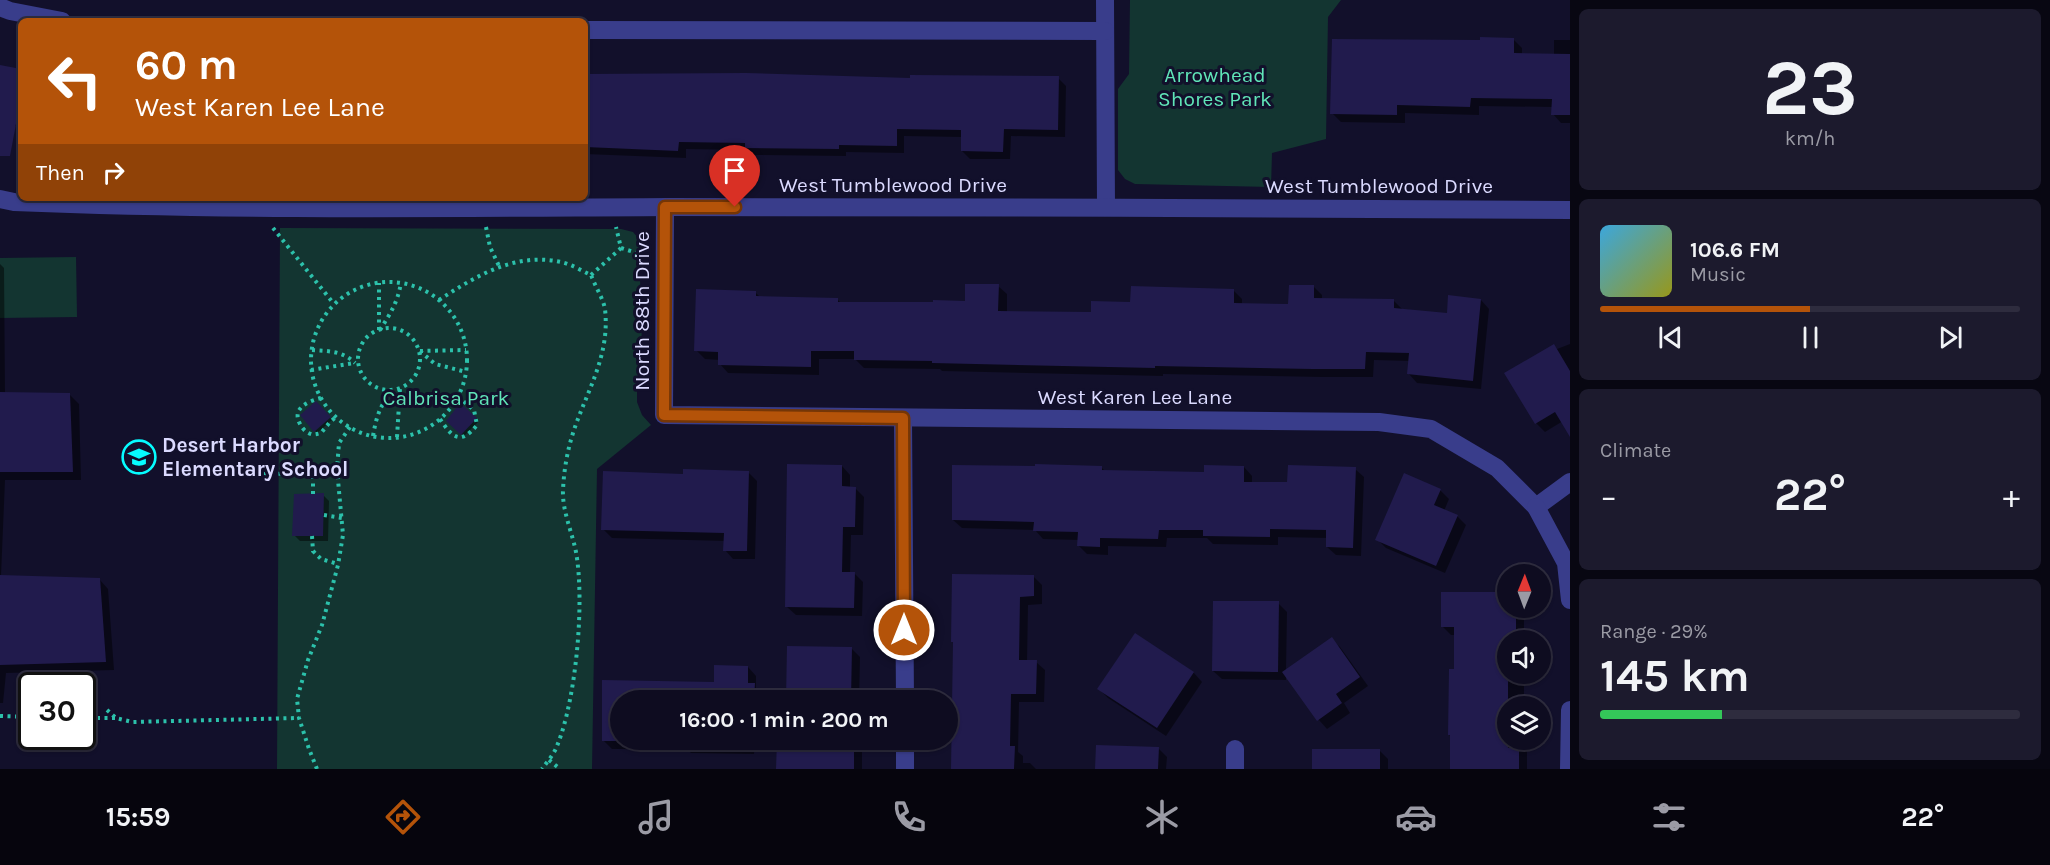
<!DOCTYPE html>
<meta charset="utf-8">
<style>
:root{--surface:#0e0c20;--page:#1c1a2d;--text:#f1f3f6;--muted:#9b9ba5;--line:#2e2c3e;--accent:#b45309}
body{margin:0;font-family:Karla,sans-serif;background:var(--page);color:var(--text);height:100vh;display:flex;flex-direction:column;font-size:22px;white-space:nowrap}
*{box-sizing:border-box;margin:0}
p{font-size:20px;color:var(--muted)}
.icon{flex:none;width:33px;height:33px;fill:none;stroke:currentColor;stroke-width:2;stroke-linecap:round;stroke-linejoin:round}
.map{position:relative;flex:1;overflow:hidden}
.panel{display:flex;flex-direction:column;gap:9px;padding:9px;background:#080712;width:480px}
.panel>*{flex:none}
.hud{position:absolute;left:18px;top:18px;width:570px;height:183px;border-radius:9px;box-shadow:0 2px 4px #0004,0 0 0 2px var(--line);background:#b45309;color:#fff;overflow:hidden}
.needle{width:39px;rotate:1deg}
.buttons{position:absolute;left:1497px;top:564px;display:grid;gap:12px}
.buttons a{display:grid;place-items:center;width:54px;height:54px;border-radius:50%;background:var(--surface);box-shadow:0 2px 4px #0004,0 0 0 2px var(--line);font-size:30px}
.speed{position:absolute;left:18px;top:672px;display:flex;gap:12px;font-size:30px;font-weight:700;text-align:center}
.speed>*{display:grid;place-content:center;width:78px;height:78px;border-radius:50%;background:var(--surface);box-shadow:0 2px 4px #0004,0 0 0 2px var(--line);line-height:1}
.speed .limit{border:3px solid #111;border-radius:9px;background:#fff;color:#111}
.pin{position:absolute;display:grid;place-items:center;width:51px;height:51px;color:#fff;margin:-62px -26px;border-radius:50% 50% 50% 0;rotate:-45deg;box-shadow:0 0 6px #0007}
.pin .icon{rotate:45deg}
.me{position:absolute;width:66px;margin:-33px;rotate:0deg;stroke-linejoin:round;filter:drop-shadow(0 0 4px #0008)}
.turn{display:flex;align-items:center;gap:21px;height:126px;padding:0 18px;font-size:27px}
.turn .icon{width:78px;height:78px;stroke-width:2.5}
.turn b{display:block;font-size:42px;line-height:51px}
.then{display:flex;align-items:center;height:57px;padding:0 18px;background:#0003;gap:12px;font-size:22px}
.big{font-size:45px;font-weight:700;line-height:1.1}
.panel .widget{flex:1;display:flex;flex-direction:column;justify-content:center;gap:9px;min-width:0;padding:0 21px;border-radius:9px;background:var(--page)}
.panel .dial{align-items:center;gap:0}
.dial b{font-size:78px;line-height:1}
.song{display:flex;align-items:center;gap:18px}
.cover{width:72px;height:72px;border-radius:9px;background:linear-gradient(135deg,hsl(200 70% 55%),hsl(60 70% 35%))}
.played{height:6px;border-radius:3px;background:linear-gradient(90deg,var(--accent) 50%,var(--line) 50%)}
.keys{display:flex;justify-content:space-around;direction:ltr}
.heat{display:flex;justify-content:space-between;align-items:center;font-size:33px;direction:ltr}
.charge{height:9px;border-radius:4px;background:linear-gradient(90deg,#34c759 29%,var(--line) 0)}
.trip{position:absolute;left:610px;top:690px;width:348px;height:60px;border-radius:30px;background:var(--surface);box-shadow:0 2px 4px #0004,0 0 0 2px var(--line);font-weight:700;line-height:60px;text-align:center}
.tab-bar{display:flex;height:96px;justify-content:space-around;align-items:center;background:#06050d;color:var(--muted)}
.tab-bar .icon{width:42px;height:42px}
.tab-bar .selected{color:var(--accent)}
.tab-bar b{font-size:27px;color:var(--text)}
main{display:flex;flex:1;min-height:0}
.map>svg:first-child{display:block}
.green{fill:#133531}
.shadow{fill:#0007}
.building{fill:#211b4d}
.lines{fill:none;stroke-linecap:round;stroke-linejoin:round}
.path{stroke:#2cc1ab;stroke-width:4;stroke-dasharray:3 4.5;stroke-linecap:butt}
.street{stroke:#393d8b;stroke-width:18}
.route-casing{stroke:#753606;stroke-width:15}
.route{stroke:#b45309;stroke-width:10}
.labels{text-anchor:middle;dominant-baseline:central;stroke-width:6;stroke-linejoin:round;paint-order:stroke}
.park-label{font-size:21px;fill:#60e5b8;stroke:#12102b}
.street-label{font-size:21px;fill:#dbdaff;stroke:#12102b}
.poi-label{font-size:21px;font-weight:bold;fill:#dbdaff;stroke:#12102b;text-anchor:start}
</style>
<main>
<div class="map">
<svg width="1570" height="769" viewBox="0 0 1570 769">
<rect width="100%" height="100%" fill="#12102b"/>
<g class="green">
<polygon points="1130,0 1341,0 1328,17 1326,139 1272,153 1271,187 1135,184 1125,179 1118,170 1118,89 1129,74"/>
<polygon points="280,228 621,229 633,232 639,239 642,350 637,385 637,402 642,415 651,425 597,469 592,769 277,769"/>
<polygon points="76,257 77,317 0,318 0,258"/>
</g>
<g class="shadow">
<polygon points="1513,39 1522,48 1522,55 1554,55 1554,40 1570,40 1570,123 1561,123 1553,114 1553,107 1479,106 1479,115 1405,113 1405,123 1341,122 1332,113 1481,41"/>
<polygon points="0,67 21,70 21,127 0,123"/>
<polygon points="585,75 911,79 1058,78 1066,86 1065,137 1011,136 1010,159 970,159 962,151 962,137 904,136 904,153 846,152 846,156 754,155 749,150 686,149 686,158 585,154"/>
<polygon points="0,264 4,268 5,394 70,395 79,404 81,480 5,480 1,576 100,580 108,589 114,670 6,673 3,703 0,703"/>
<polygon points="998,286 1007,294 1007,312 1092,314 1132,304 1234,291 1242,299 1242,305 1290,305 1314,287 1322,295 1322,299 1394,301 1402,309 1448,315 1481,300 1489,309 1481,389 1417,383 1409,374 1410,361 1374,360 1373,377 1322,377 1163,374 1163,376 942,371 940,369 864,368 855,359 819,359 819,375 728,373 720,364 720,360 705,359 696,350 756,293 761,298 837,299 842,304 966,302"/>
<polygon points="1570,344 1570,430 1563,421 1545,432 1536,423 1506,373 1554,346 1557,349"/>
<polygon points="316,403 332,420 317,433 302,415"/>
<polygon points="460,406 478,422 464,436 448,421"/>
<polygon points="842,466 850,475 850,488 855,488 864,497 863,535 851,535 850,573 854,573 863,582 862,616 796,615 787,607"/>
<polygon points="1101,467 1106,472 1205,473 1244,467 1252,476 1252,483 1289,484 1355,469 1364,477 1361,556 1336,555 1327,547 1328,538 1278,537 1278,545 1213,544 1207,538 1167,538 1166,547 1108,546 1108,555 1087,554 1078,545 1079,540 1043,539 1035,530 962,528 953,520"/>
<polygon points="748,472 757,481 755,559 733,559 725,550 725,541 612,538 603,529 684,475"/>
<polygon points="1440,490 1449,499 1444,511 1457,516 1466,525 1445,573 1386,548 1377,539"/>
<polygon points="323,495 329,501 328,541 300,541 294,535"/>
<polygon points="1033,576 1042,585 1042,604 1028,605 1027,662 1036,662 1045,670 1044,702 1019,702 1018,752 1023,756 1023,763 1030,763 1036,769 952,769 955,643"/>
<polygon points="1278,603 1287,612 1286,671 1331,639 1340,647 1368,686 1344,703 1350,713 1327,729 1319,720 1286,674 1286,680 1222,679 1213,671"/>
<polygon points="1508,608 1524,608 1524,640 1508,640 1508,674 1524,674 1524,696 1528,701 1528,706 1508,706 1508,740 1527,740 1527,769 1451,769 1452,737 1449,735 1455,671 1456,635 1451,635 1443,627"/>
<polygon points="1135,635 1194,673 1202,682 1166,736 1108,698 1099,689"/>
<polygon points="788,647 851,648 860,657 859,700 787,700"/>
<polygon points="748,667 756,676 756,700 621,700 621,740 755,740 754,754 691,753 687,749 612,749 603,740 603,681 715,684"/>
<polygon points="778,740 858,740 858,746 862,750 862,769 778,769"/>
<polygon points="1158,748 1167,757 1166,769 1097,769"/>
<polygon points="1380,751 1388,759 1388,769 1314,769"/>
</g>
<g class="building">
<polygon points="1480,37 1514,38 1514,53 1570,54 1570,115 1551,115 1552,99 1471,98 1470,107 1397,105 1397,115 1330,114 1332,39 1480,40"/>
<polygon points="0,65 21,69 21,97 10,156 0,156"/>
<polygon points="746,73 910,78 910,75 1059,76 1058,130 1004,129 1003,152 961,151 961,130 897,129 897,146 839,145 839,149 745,148 745,143 679,142 678,151 585,147 585,74"/>
<polygon points="965,284 999,284 998,311 1091,312 1091,301 1130,302 1131,286 1234,289 1234,303 1288,304 1289,285 1314,285 1314,298 1394,299 1394,308 1447,313 1448,295 1481,299 1473,381 1407,374 1409,353 1366,352 1365,369 1313,369 1155,366 1155,368 932,363 932,361 854,360 854,351 811,351 811,367 718,365 718,352 694,351 696,289 756,291 756,296 838,298 838,302 933,302 933,300 965,301"/>
<polygon points="1554,344 1570,371 1570,437 1555,412 1535,424 1504,373"/>
<polygon points="0,392 70,393 73,472 0,472"/>
<polygon points="316,401 331,417 314,432 300,415"/>
<polygon points="460,403 477,418 461,435 446,421"/>
<polygon points="787,464 842,465 842,486 856,487 855,527 843,527 842,572 855,572 854,608 785,607"/>
<polygon points="1035,464 1102,466 1102,470 1204,472 1204,465 1244,466 1244,482 1287,482 1288,465 1356,467 1353,548 1326,547 1326,530 1270,529 1270,537 1203,536 1203,530 1159,530 1158,539 1100,538 1100,547 1077,546 1078,532 1033,531 1034,522 952,520 952,465 1035,466"/>
<polygon points="683,469 749,471 747,551 723,551 724,533 601,530 603,471 683,474"/>
<polygon points="1404,473 1441,489 1434,505 1458,515 1436,566 1375,540"/>
<polygon points="324,493 323,536 292,536 294,494"/>
<polygon points="952,574 1034,575 1034,596 1020,597 1019,660 1037,660 1036,694 1011,694 1010,746 1015,746 1014,769 951,769 953,642 951,642"/>
<polygon points="0,575 100,578 106,662 0,665"/>
<polygon points="1441,592 1508,592 1508,608 1516,608 1516,640 1508,640 1508,748 1519,748 1519,769 1450,769 1450,735 1448,735 1449,669 1454,669 1454,627 1441,627"/>
<polygon points="1213,601 1279,601 1278,672 1212,671"/>
<polygon points="1135,633 1194,672 1157,728 1097,689"/>
<polygon points="1332,637 1360,677 1336,694 1342,703 1317,721 1282,672"/>
<polygon points="787,646 852,647 851,700 786,700"/>
<polygon points="714,665 748,666 748,683 755,683 754,700 621,700 621,741 602,741 602,680 714,682"/>
<polygon points="777,740 854,740 854,769 776,769"/>
<polygon points="1096,745 1159,747 1158,769 1095,769"/>
<rect x="1312" y="749" width="68" height="20"/>
</g>
<g class="lines">
<g class="path">
<polyline points="486,227 490,247 499,266"/>
<polyline points="273,228 334,304"/>
<polyline points="621,248 643,255"/>
<polyline points="591,275 621,248 616,227"/>
<circle cx="389" cy="360" r="78"/>
<path d="M439 300C476 276 515 252 561 262 571 264 582 271 591 275 595 286 603 298 605 309 610 354 589 387 575 427 568 447 564 468 563 490 562 510 572 532 576 552 585 602 576 700 557 746 554 754 547 762 542 769"/>
<circle cx="389" cy="359" r="31"/>
<polyline points="379,330 379,283"/>
<path d="M380 330C391 312 397 304 401 283"/>
<path d="M312 350C328 351 343 351 355 363"/>
<polyline points="420,351 435,364 466,372"/>
<polyline points="420,351 466,350"/>
<polyline points="311,370 354,363"/>
<path d="M321 398C309 401 291 408 300 424 302 428 306 433 311 434 314 435 317 434 321 433L330 422 336 417"/>
<path d="M440 419C452 437 460 446 477 425L474 410 457 396"/>
<path d="M373 436C376 418 380 404 393 391"/>
<polyline points="397,437 400,388"/>
<polyline points="256,474 323,473 337,469"/>
<polyline points="313,494 313,473"/>
<polyline points="324,515 342,518"/>
<polyline points="312,536 313,551 321,559 338,564"/>
<polyline points="107,710 116,718 132,722 299,718"/>
<polyline points="0,716 32,717"/>
<polyline points="82,718 115,718"/>
<polyline points="549,760 560,769"/>
<polyline points="317,769 309,749 299,718 297,699 308,660 322,625 338,565 343,535 337,469 339,443 350,427"/>
</g>
<g class="street">
<polyline points="1105,0 1106,207"/>
<polyline points="0,7 10,11 62,21"/>
<polyline points="585,30 1105,31"/>
<path d="M0 199 14 202C233 211 452 208 671 207 971 207 1270 208 1570 210"/>
<polyline points="665,207 664,415 1379,422 1431,429 1497,468 1536,507 1570,482"/>
<polyline points="903,419 905,700"/>
<polyline points="1536,507 1566,563 1570,600"/>
<polyline points="905,740 905,769"/>
<polyline points="1235,749 1235,769"/>
<polyline points="1569,769 1570,710"/>
</g>
</g>
<g class="lines">
<g class="route-casing">
<polyline id="route" points="735,207 665,207 664,415 903,418 904,630"/>
</g>
<use href="#route" class="route"/>
</g>
<defs>
<g id="school-ring" transform="scale(1.725)"><circle r="9.5" fill="#12102b" stroke="#06fcff" stroke-width="1.5"/><path d="M0-5L7-2L0 1L-7-2ZM-4 1L0 2.5L4 1V4Q0 6-4 4Z" fill="#06fcff"/></g>
</defs>
<g fill-rule="evenodd">
<use href="#school-ring" x="139" y="457"/>
</g>
<g class="labels">
<g class="park-label">
<text x="1215" y="75">Arrowhead<tspan x="1215" dy="24">Shores Park</tspan></text>
<text x="446" y="398">Calbrisa Park</text>
</g>
<g class="street-label">
<text x="893" y="185">West Tumblewood Drive</text>
<text x="1379" y="186">West Tumblewood Drive</text>
<text transform="translate(642 311) rotate(-90)">North 88th Drive</text>
<text x="1135" y="397">West Karen Lee Lane</text>
</g>
<g class="poi-label">
<text x="162" y="445">Desert Harbor<tspan x="162" dy="24">Elementary School</tspan></text>
</g>
</g>
</svg>
<div class="buttons">
<a><svg class="needle" viewBox="-14 -14 28 28"><path d="M0-13l5 13h-10z" fill="#e53935"/><path d="M0 13l5-13h-10z" fill="#9b9ba5"/></svg></a>
<a><svg class="icon" aria-label="sound" viewBox="0 0 24 24"><path d="M4 9h4l5-4v14l-5-4H4zM17 9q2 3 0 6"/></svg></a>
<a><svg class="icon" aria-label="layers" viewBox="0 0 24 24"><path d="M12 4l9 5-9 5-9-5zM3 14l9 5 9-5"/></svg></a>
</div>
<div class="speed"><div class="limit">30</div></div>
<div class="pin" style="left:735px;top:207px;background:#d93025"><svg class="icon" aria-label="arrive" viewBox="0 0 24 24"><path d="M6 21V4h12l-3 4 3 4H6"/></svg></div>
<svg class="me" style="left:904px;top:630px" viewBox="-20 -20 40 40"><circle r="17" fill="#b45309" stroke="#fff" stroke-width="3"/><path d="M0-11L8 9 0 5-8 9z" fill="#fff"/></svg>
<div class="trip">16:00 · 1 min · 200 m</div>
<div class="hud">
<div class="turn"><svg class="icon" aria-label="left" viewBox="0 0 24 24"><path d="M17 20v-9H6M10 6l-5 5 5 5"/></svg><div><b>60 m</b>West Karen Lee Lane</div></div>
<div class="then">Then<svg class="icon" aria-label="right" viewBox="0 0 24 24"><path d="M7 20v-9h11M14 6l5 5-5 5"/></svg></div>
</div>
</div>
<section class="panel">
<div class="widget dial"><b>23</b><p>km/h</p></div>
<div class="widget">
<div class="song"><i class="cover"></i><div><b>106.6 FM</b><p>Music</p></div></div>
<div class="played"></div>
<div class="keys"><svg class="icon" aria-label="previous" viewBox="0 0 24 24"><path d="M18 5L8 12l10 7zM5 5v14"/></svg><svg class="icon" aria-label="pause" viewBox="0 0 24 24"><path d="M8 5v14M16 5v14"/></svg><svg class="icon" aria-label="next" viewBox="0 0 24 24"><path d="M6 5l10 7-10 7zM19 5v14"/></svg></div>
</div>
<div class="widget"><p>Climate</p>
<div class="heat"><a>−</a><b class="big">22°</b><a>+</a></div>
</div>
<div class="widget"><p>Range · 29%</p><b class="big">145 km</b><div class="charge"></div></div>
</section>
</main>
<nav class="tab-bar">
<b>15:59</b>
<svg class="icon selected" aria-label="directions" viewBox="0 0 24 24"><path d="M12 3l9 9-9 9-9-9zM9 14v-3h6M13 9l2 2-2 2"/></svg>
<svg class="icon" aria-label="music" viewBox="0 0 24 24"><path d="M9 18V5l10-2v13"/><circle cx="6" cy="18" r="3"/><circle cx="16" cy="16" r="3"/></svg>
<svg class="icon" aria-label="phone" viewBox="0 0 24 24"><path d="M5 4h4l2 5-3 2q2 4 5 5l2-3 5 2v4C11 20 4 13 5 4z"/></svg>
<svg class="icon" aria-label="climate" viewBox="0 0 24 24"><path d="M12 3v18M4 7l16 10M4 17L20 7"/></svg>
<svg class="icon" aria-label="car" viewBox="0 0 24 24"><path d="M5 17H2v-5l4-1 3-4h7l3 4 3 1v5h-3M9 17h6M6 11h13"/><circle cx="7" cy="17" r="2"/><circle cx="17" cy="17" r="2"/></svg>
<svg class="icon" aria-label="filters" viewBox="0 0 24 24"><path d="M4 7h16M4 17h16"/><circle cx="9" cy="7" r="2"/><circle cx="15" cy="17" r="2"/></svg>
<b>22°</b>
</nav>
